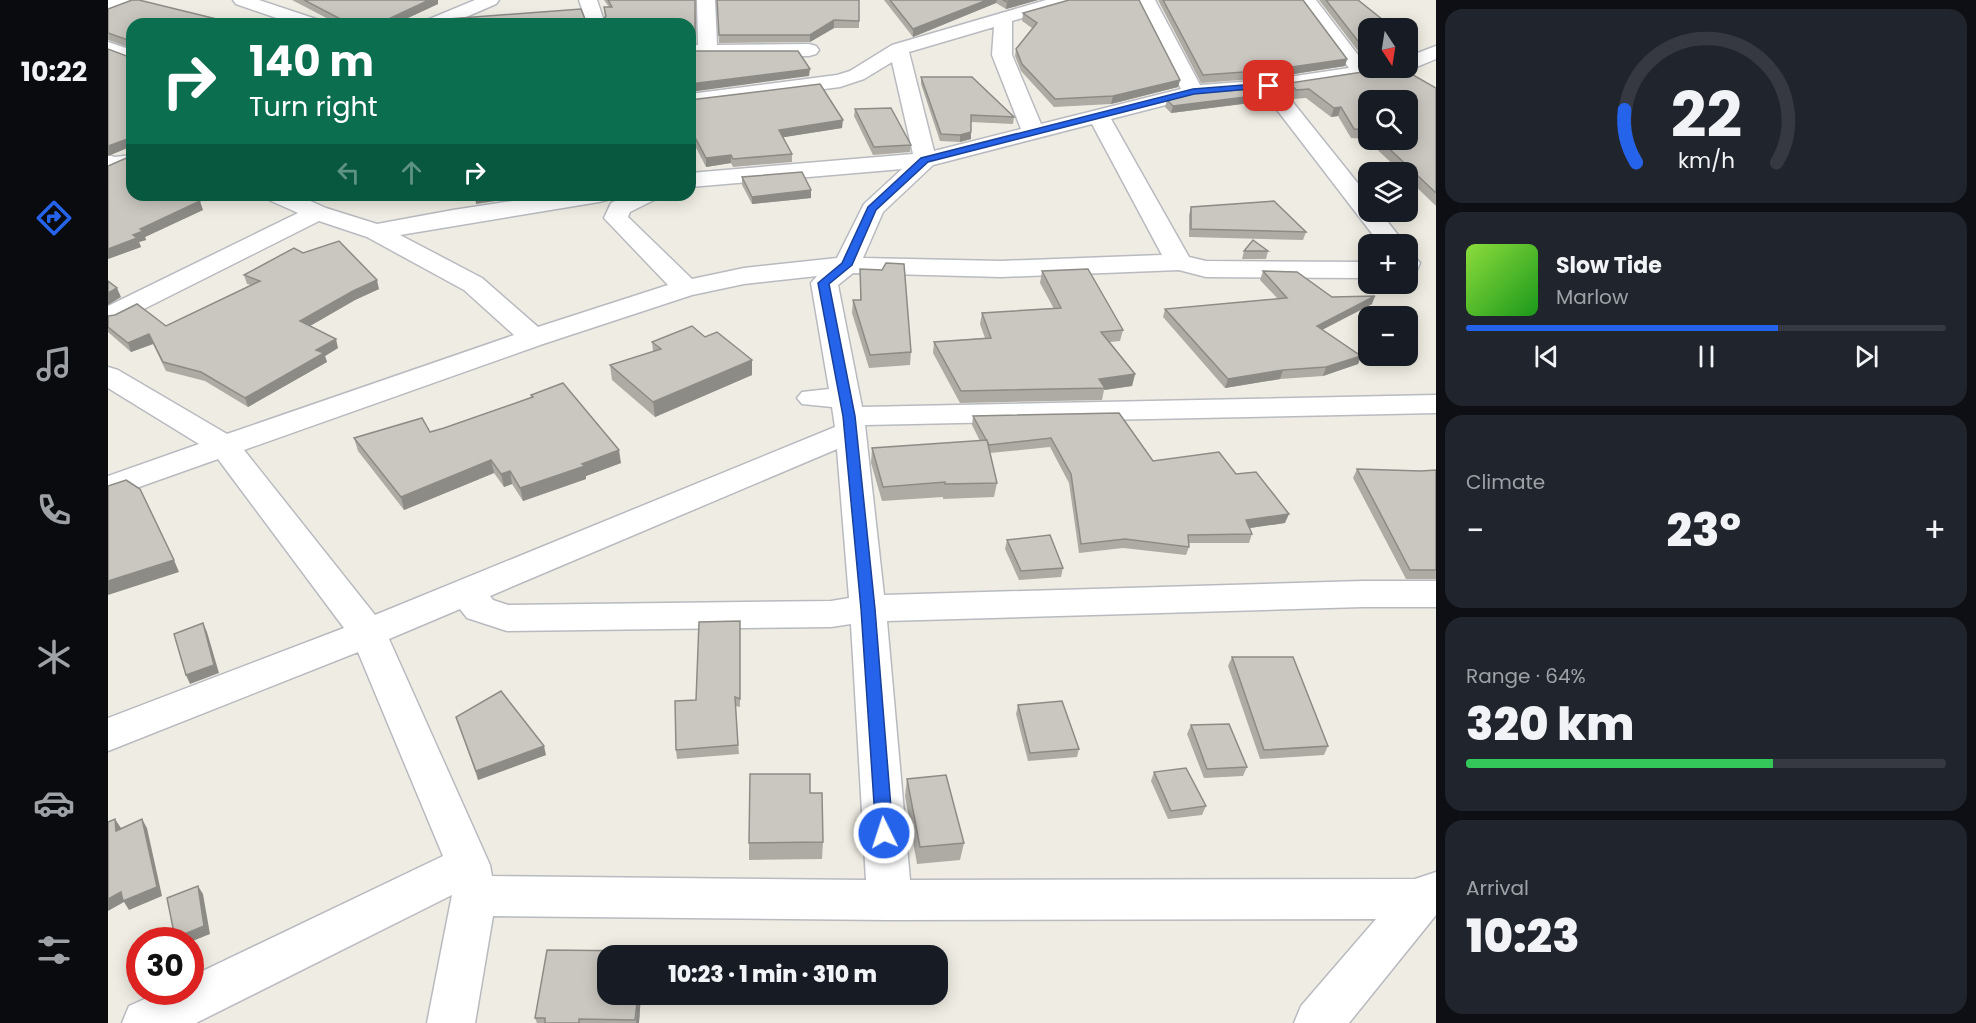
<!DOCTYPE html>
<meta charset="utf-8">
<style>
:root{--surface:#171b24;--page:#20242c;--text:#f1f3f6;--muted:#9ea1a6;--line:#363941;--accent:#2563eb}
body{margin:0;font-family:Poppins,sans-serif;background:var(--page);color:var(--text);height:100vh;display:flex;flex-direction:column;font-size:22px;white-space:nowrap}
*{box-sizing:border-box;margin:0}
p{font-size:20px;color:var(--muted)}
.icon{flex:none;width:33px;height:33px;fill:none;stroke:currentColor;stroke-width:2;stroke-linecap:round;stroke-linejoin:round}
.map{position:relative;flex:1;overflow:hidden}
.details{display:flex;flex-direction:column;gap:9px;padding:9px;background:#0d0f14;width:540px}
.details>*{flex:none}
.hud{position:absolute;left:18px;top:18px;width:570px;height:183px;border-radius:18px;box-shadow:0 3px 15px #0003;background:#0b6e4f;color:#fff;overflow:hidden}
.needle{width:39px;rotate:168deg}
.buttons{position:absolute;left:1250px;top:18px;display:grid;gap:12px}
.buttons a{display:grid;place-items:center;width:60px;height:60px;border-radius:12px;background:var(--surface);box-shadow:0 3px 15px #0003;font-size:30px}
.speed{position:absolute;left:18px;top:927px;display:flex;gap:12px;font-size:30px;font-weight:700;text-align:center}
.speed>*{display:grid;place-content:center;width:78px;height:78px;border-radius:50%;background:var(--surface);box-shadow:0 3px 15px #0003;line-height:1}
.speed .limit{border:9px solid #d22;background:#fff;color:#111}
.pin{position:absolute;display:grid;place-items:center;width:51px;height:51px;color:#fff;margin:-26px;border-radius:12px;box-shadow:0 3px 9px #0006}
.me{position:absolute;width:66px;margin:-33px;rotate:356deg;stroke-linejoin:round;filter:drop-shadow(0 0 4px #0008)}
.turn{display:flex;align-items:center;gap:21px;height:126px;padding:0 24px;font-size:27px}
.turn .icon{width:78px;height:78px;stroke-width:2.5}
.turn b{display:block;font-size:42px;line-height:51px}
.lanes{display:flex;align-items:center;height:57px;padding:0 24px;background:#0003;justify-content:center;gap:30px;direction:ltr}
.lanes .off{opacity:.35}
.big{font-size:45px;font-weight:800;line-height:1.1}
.details .card{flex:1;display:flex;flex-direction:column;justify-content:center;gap:9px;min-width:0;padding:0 21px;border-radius:18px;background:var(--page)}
.details .dial{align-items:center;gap:0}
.dial svg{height:156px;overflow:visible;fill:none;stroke:var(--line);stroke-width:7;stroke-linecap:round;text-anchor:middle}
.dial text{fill:var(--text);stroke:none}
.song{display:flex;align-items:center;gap:18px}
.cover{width:72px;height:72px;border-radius:9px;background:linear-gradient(135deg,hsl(90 70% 55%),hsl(120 70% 35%))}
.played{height:6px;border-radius:3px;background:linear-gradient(90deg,var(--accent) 65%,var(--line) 65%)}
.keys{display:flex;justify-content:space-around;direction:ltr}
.heat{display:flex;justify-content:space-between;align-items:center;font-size:33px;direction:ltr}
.charge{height:9px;border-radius:4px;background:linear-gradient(90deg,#34c759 64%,var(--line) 0)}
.trip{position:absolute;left:489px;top:945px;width:351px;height:60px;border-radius:18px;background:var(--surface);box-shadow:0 3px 15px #0003;font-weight:800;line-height:60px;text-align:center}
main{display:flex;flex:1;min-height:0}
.dock{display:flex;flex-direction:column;width:108px;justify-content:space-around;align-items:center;background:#090b0e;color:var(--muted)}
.dock .icon{width:42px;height:42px}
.dock .on{color:var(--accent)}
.dock b{font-size:27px;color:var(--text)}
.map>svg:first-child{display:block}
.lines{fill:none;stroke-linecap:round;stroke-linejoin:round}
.minor-casing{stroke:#b8bac0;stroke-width:3}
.minor{fill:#fff;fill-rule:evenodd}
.wall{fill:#aeaba5;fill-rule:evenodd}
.shaded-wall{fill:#8d8b86}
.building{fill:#cac7c0;stroke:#8d8b86;stroke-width:1.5}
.route{fill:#2563eb;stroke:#184099;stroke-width:1.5}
</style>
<main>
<nav class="dock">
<b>10:22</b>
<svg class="icon on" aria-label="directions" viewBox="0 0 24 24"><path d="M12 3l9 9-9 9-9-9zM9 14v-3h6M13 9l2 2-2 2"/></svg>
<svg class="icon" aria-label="music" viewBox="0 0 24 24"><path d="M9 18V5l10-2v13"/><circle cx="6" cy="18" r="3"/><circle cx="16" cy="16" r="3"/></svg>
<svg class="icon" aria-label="phone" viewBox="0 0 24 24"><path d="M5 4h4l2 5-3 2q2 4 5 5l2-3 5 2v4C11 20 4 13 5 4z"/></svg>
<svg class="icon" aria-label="climate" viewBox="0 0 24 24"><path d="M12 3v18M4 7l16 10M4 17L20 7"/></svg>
<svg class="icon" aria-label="car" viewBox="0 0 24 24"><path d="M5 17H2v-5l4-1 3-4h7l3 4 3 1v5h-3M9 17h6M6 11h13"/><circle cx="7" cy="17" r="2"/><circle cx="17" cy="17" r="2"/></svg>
<svg class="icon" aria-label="filters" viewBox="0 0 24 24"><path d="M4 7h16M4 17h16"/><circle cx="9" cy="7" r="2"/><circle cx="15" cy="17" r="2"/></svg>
</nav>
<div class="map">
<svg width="1328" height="1023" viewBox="0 0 1328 1023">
<rect width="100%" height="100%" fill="#efede3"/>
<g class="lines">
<g class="minor-casing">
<g id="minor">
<polygon points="0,0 25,0 22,4 0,9"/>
<polygon points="125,0 151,0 211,20 213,24 186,24 128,4"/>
<polygon points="367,0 391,0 388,4 342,24 317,24 319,20"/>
<polygon points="471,0 489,0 497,24 479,24"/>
<polygon points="589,0 607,0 609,45 701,44 708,46 711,50 708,54 701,56 582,57 582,45 590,45"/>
<path d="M938 0H966L963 4 904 21V55L933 124 1073 89 1029 0H1047L1092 85 1161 80 1241 68 1190 0H1208L1260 68H1299V57L1328 46V59L1306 68H1293L1290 72 1175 90 1260 196V212H1272L1297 244H1272L1156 93 1085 98 1003 119 1081 257 1098 261 1260 262V278L1098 277 1071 270 893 277 745 273 730 285 754 407 1328 395V413L757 425 776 595 1254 581H1328V607H1254L779 621 802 880 1307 879 1328 872V915L1241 1023H1186L1193 1006 1268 919 781 920 385 916 367 1023H319L344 895 88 1023H14L21 1006 52 992H82V977L335 856 250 652 0 751V718L236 628 110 459 0 498V476L91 444 0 388V367L10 370 119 434 406 335 356 290 259 237 211 221 10 322 0 324V306L190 213 161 200 157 195H189L218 208 269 224 345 210 444 195H503L499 200 491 202 292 235 374 278 430 327 560 285 496 218 503 203 519 195H550L546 200 522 212 520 217 584 279 636 268 729 258 756 204 794 169 582 187V173L805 154 784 62 756 79 732 87 582 106V94L729 75 742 71 784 45ZM886 27 884 55 913 129 826 151 801 52ZM984 124 1054 255 893 261 755 258 775 212 825 165ZM709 276 703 283 721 389 694 392 689 398 694 404 724 407 727 427 267 615 136 450 435 344 584 295 636 284ZM729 449 741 598 723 601 400 605 385 600 382 596ZM352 609 359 618 399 631 723 627 743 624 758 880 384 876 382 865 281 639Z"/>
<polygon points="0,42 24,50 24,62 0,54"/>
<polygon points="0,155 7,157 24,155 24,169 0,169"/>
<polygon points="1299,255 1308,258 1312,263 1308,272 1299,275"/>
</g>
</g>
<use href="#minor" class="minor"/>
</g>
<g class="wall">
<polygon points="184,0 330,0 330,4 289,23 477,19 496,19 497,18 496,7 501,7 496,0 587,0 588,43 582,24 230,24"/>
<polygon points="609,0 751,0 751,28 726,28 702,42 611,43"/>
<polygon points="776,0 930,0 898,9 888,3 805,37"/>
<polygon points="1050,0 1195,0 1239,59 1237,66 1161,78 1093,83"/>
<polygon points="1211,0 1250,0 1260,28 1260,64"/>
<polygon points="0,9 24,24 24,195 95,210 37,237 38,240 31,242 33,247 0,259 23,156 22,147 0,156 0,49 21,57 24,54 23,48 0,40"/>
<polygon points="915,13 1072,80 1070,87 1003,104 946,107 913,71 907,56 908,49 924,28 914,21"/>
<polygon points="813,77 906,117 905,124 863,122 863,139 852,142 832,141 813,84"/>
<path d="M1182 83 1328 88V206L1299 178V172H1293L1258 139 1243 138 1230 116 1223 117 1198 98 1185 99 1179 92ZM1260 100 1299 140H1260Z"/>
<polygon points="1161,94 1159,101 1063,113 1057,107 1059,100"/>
<polygon points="582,100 734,128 675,137 684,154 684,162 625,167 623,163 598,167 582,136"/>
<polygon points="747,109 803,145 802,152 765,155 746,116"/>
<polygon points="634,177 703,190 703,198 644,204 634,185"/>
<polygon points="1083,207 1198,232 1195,240 1081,237 1081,215"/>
<polygon points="1136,251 1160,251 1158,259 1134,259"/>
<polygon points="752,269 803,352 802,365 761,368 744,313 745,300 752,300"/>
<polygon points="934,271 1015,330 1012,341 1002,342 1027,374 1024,386 996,390 994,400 852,403 825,353 826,342 877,338 872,324 874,313 946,309 932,283"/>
<polygon points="1155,271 1224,297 1264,304 1214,330 1253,356 1250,364 1215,376 1172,379 1117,388 1055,317 1057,309 1170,299 1152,280"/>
<polygon points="136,275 271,289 247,300 202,326 230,348 217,356 219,362 140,407 97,381 58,371 45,344 23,352 0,332 0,316 58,326 143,285 139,284"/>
<polygon points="597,337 644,360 644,375 547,417 504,380 502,365 545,352 544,342"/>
<polygon points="423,395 513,463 478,476 478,479 415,501 404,484 396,487 386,473 296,510 250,451 246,438 322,432 336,428 423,397"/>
<polygon points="865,416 1045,461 1128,474 1177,523 1142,528 1144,534 1141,543 1081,543 1081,547 1078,555 1015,548 971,553 961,483 942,447 882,453 889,483 886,497 835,499 835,497 774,501 763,463 764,448 872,441 864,425"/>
<polygon points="1249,469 1313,471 1328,470 1328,579 1298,579 1245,478"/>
<polygon points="899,540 955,568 953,577 911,580 897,549"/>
<polygon points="632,621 632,707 627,706 631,754 569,759 568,750 588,700"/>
<polygon points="1124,657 1220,746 1216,755 1152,759 1120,666"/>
<polygon points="910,705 971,749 969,757 920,761 908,714"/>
<polygon points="348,717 438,755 370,780"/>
<polygon points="1083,725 1139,767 1135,776 1096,778 1079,734"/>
<polygon points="1046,772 1098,806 1094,815 1060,819 1043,781"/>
<polygon points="799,779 856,843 852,860 809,864 797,796"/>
<polygon points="702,793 715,842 714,859 641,860 641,843"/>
<polygon points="533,994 531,1023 429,1023 427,1018"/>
</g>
<g class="shaded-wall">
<polygon points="321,0 330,0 330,4 287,24 270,24"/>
<polygon points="587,0 588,43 582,43 582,36"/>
<polygon points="879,0 889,0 888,3 805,37 805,29"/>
<polygon points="906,0 930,0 898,9 899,2"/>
<polygon points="726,20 726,28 702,42 702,35"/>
<polygon points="1239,59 1237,66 1161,78 1163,70"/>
<polygon points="702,69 701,76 582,92 582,84"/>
<polygon points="1072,80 1070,87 1003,104 1005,96"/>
<polygon points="1159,94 1157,101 1063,113 1065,106"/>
<polygon points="1233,107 1230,116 1223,117 1226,108"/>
<polygon points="735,120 734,128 671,138 671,130"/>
<polygon points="863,132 863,139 852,142 852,135"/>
<polygon points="22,138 24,146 0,156 0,146"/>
<polygon points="623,155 623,163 598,167 598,158"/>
<polygon points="703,190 703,198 644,204 644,197"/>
<polygon points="371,195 405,195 406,198 368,204 367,196"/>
<polygon points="92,201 95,210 37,237 38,240 31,242 33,247 0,259 0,249 25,235 32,229"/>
<polygon points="269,280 271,289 247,300 195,330 192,321 245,291"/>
<polygon points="9,288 13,297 0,305 0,293"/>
<polygon points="1267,296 1264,304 1206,334 1209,326"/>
<polygon points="41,334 45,344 23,352 20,343"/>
<polygon points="228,339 230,348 217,356 219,362 140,407 137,398 208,350"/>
<polygon points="1253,356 1250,364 1215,376 1218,367"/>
<polygon points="644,360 644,375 547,417 545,402"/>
<polygon points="1175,370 1172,379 1117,388 1120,379"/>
<polygon points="1027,374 1024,386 996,390 997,388 991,379"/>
<polygon points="511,450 513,463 478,476 478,479 415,501 412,488"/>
<polygon points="383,460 386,473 296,510 293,497"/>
<polygon points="402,471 404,484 396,487 393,474"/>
<polygon points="1181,514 1177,523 1135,529 1138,520"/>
<polygon points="66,560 71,572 0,595 0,581"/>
<polygon points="95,623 99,632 111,673 82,684 78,675"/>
<polygon points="436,746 438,755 370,780 368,771"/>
<polygon points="7,819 13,828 14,840 8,831"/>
<polygon points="34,819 39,828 54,896 21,910 16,902 0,911 0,899"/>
<polygon points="90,886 95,894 102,934 82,942 82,940 69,940 67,938"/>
<polygon points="530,994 533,994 531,1023 528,1023"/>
</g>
<g class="building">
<polygon points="24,0 31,0 129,24 24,24 24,195 82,195 92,201 32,229 35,231 25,235 29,238 0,249 0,166 23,156 22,138 0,146 0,49 21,57 24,54 23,41 0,33 0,9"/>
<polygon points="196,0 321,0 270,24 242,24"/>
<polygon points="500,0 587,0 587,35 582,36 582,24 274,24 473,9 477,19 496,19 498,16 496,7 504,7"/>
<polygon points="609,0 751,0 751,21 726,20 702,35 611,35"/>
<polygon points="782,0 879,0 805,29"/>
<polygon points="895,0 906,0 899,2"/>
<polygon points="961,0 1031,0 1072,80 1005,96 947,99 914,64 908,49 929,23 915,13"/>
<polygon points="1055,0 1195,0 1239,59 1163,70 1095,75"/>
<polygon points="1218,0 1250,0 1285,28 1260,28 1260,54"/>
<polygon points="582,51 690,51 702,69 582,84"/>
<polygon points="1281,68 1293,68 1328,88 1328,193 1272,140 1299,140 1299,100 1260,100 1260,130 1246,129 1233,107 1226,108 1201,89 1188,90 1182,83"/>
<polygon points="813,77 864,77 906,117 863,115 863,132 852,135 833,134"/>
<polygon points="712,84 735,120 671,130 684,154 625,159 623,155 598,158 582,128 582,100"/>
<polygon points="1157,88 1161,94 1065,106 1059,100 1087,93"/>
<polygon points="783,108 803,145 766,147 747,109"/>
<polygon points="694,172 703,190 644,197 634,177"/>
<polygon points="1166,201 1198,232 1083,229 1083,207"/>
<polygon points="1145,240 1160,251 1136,251"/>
<polygon points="231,241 269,280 245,291 192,321 228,339 208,350 216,353 137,398 93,372 55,362 41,334 20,343 0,327 0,316 7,315 29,304 58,326 152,281 136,275 186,248 195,253"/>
<polygon points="778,263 796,264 803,352 762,355 745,300 753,300 752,269 774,270"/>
<polygon points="980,269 1015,330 993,332 1027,374 991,379 997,388 853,391 826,342 883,338 874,313 953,308 934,271"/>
<polygon points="1155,271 1189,272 1224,297 1267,296 1209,326 1253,356 1218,367 1175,370 1120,379 1057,309 1179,298"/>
<polygon points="0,281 9,288 0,293"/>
<polygon points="584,326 597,337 609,332 644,360 545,402 502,365 553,349 544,342"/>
<polygon points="455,383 511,450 474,464 477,466 412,488 402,471 393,474 383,460 293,497 246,438 314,418 322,432 336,428 425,397 423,395"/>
<polygon points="1011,413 1045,461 1111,452 1128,474 1148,472 1181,514 1138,520 1144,534 1080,535 1081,547 1017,539 973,544 963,474 943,438 881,445 865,416"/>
<polygon points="879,440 889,483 837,484 837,482 775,487 764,448"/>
<polygon points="1249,469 1313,471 1328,470 1328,570 1302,570"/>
<polygon points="18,480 32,489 66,560 0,581 0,486"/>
<polygon points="942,535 955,568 913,571 899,540"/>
<polygon points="632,621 632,699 627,697 630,745 568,750 567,701 588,700 591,622"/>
<polygon points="95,623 106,665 78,675 66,634"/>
<polygon points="1124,657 1185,657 1220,746 1156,750"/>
<polygon points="393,691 436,746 368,771 348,717"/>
<polygon points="954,701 971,749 922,753 910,705"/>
<polygon points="1121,724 1139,767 1099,769 1083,725"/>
<polygon points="1078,768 1098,806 1063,811 1046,772"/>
<polygon points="642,774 702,774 702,793 714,793 715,842 641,843"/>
<polygon points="838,775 856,843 812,847 799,779"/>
<polygon points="7,819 8,831 34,819 49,887 15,901 13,892 0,899 0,822"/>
<polygon points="90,886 96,926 67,938 59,898"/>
<polygon points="439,950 534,951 534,956 500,956 500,994 530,994 527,1020 471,1019 471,1023 437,1023 437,1018 427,1018"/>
</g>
<polygon class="route" points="1161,83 1165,86 1164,87 1086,94 820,162 768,210 744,265 721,284 747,416 767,609 785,833 783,838 776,840 770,838 768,833 753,609 735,416 710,283 734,263 760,207 813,158 1085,89"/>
</svg>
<div class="buttons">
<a><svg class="needle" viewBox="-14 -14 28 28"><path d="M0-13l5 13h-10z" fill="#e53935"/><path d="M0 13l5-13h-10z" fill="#9ea1a6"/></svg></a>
<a><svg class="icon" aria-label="search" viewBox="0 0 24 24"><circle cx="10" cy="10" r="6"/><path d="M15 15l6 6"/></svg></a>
<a><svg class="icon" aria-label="layers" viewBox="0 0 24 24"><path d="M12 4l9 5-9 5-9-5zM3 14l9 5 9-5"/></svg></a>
<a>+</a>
<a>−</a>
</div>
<div class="speed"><div class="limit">30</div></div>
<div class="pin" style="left:1161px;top:86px;background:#d93025"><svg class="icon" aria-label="arrive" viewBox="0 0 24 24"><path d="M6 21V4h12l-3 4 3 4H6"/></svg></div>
<svg class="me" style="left:776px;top:833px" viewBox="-20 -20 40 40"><circle r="17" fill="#2563eb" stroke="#fff" stroke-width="3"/><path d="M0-11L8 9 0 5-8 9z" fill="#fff"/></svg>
<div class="trip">10:23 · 1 min · 310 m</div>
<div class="hud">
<div class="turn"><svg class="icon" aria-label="right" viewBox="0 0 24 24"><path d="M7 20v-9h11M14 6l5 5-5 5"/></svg><div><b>140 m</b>Turn right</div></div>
<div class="lanes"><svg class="icon off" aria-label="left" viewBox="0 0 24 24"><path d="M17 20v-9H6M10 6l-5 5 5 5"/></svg><svg class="icon off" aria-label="ahead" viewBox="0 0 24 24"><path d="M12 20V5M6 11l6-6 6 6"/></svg><svg class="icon" aria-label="right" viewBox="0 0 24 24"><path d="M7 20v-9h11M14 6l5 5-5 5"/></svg></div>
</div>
</div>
<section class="details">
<div class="card dial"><svg viewBox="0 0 100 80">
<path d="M14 69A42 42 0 1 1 86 69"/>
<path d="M14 69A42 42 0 0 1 8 42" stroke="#2563eb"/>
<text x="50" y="56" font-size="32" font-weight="700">22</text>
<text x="50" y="72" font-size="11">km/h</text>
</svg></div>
<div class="card">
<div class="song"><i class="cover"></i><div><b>Slow Tide</b><p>Marlow</p></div></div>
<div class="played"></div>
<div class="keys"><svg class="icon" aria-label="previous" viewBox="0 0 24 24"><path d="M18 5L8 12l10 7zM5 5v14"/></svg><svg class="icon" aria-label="pause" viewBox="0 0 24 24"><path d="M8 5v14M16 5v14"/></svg><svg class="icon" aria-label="next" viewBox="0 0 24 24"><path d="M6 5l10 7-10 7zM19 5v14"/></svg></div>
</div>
<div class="card"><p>Climate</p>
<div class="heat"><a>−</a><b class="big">23°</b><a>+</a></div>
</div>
<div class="card"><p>Range · 64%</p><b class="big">320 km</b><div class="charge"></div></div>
<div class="card"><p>Arrival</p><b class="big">10:23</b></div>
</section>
</main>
